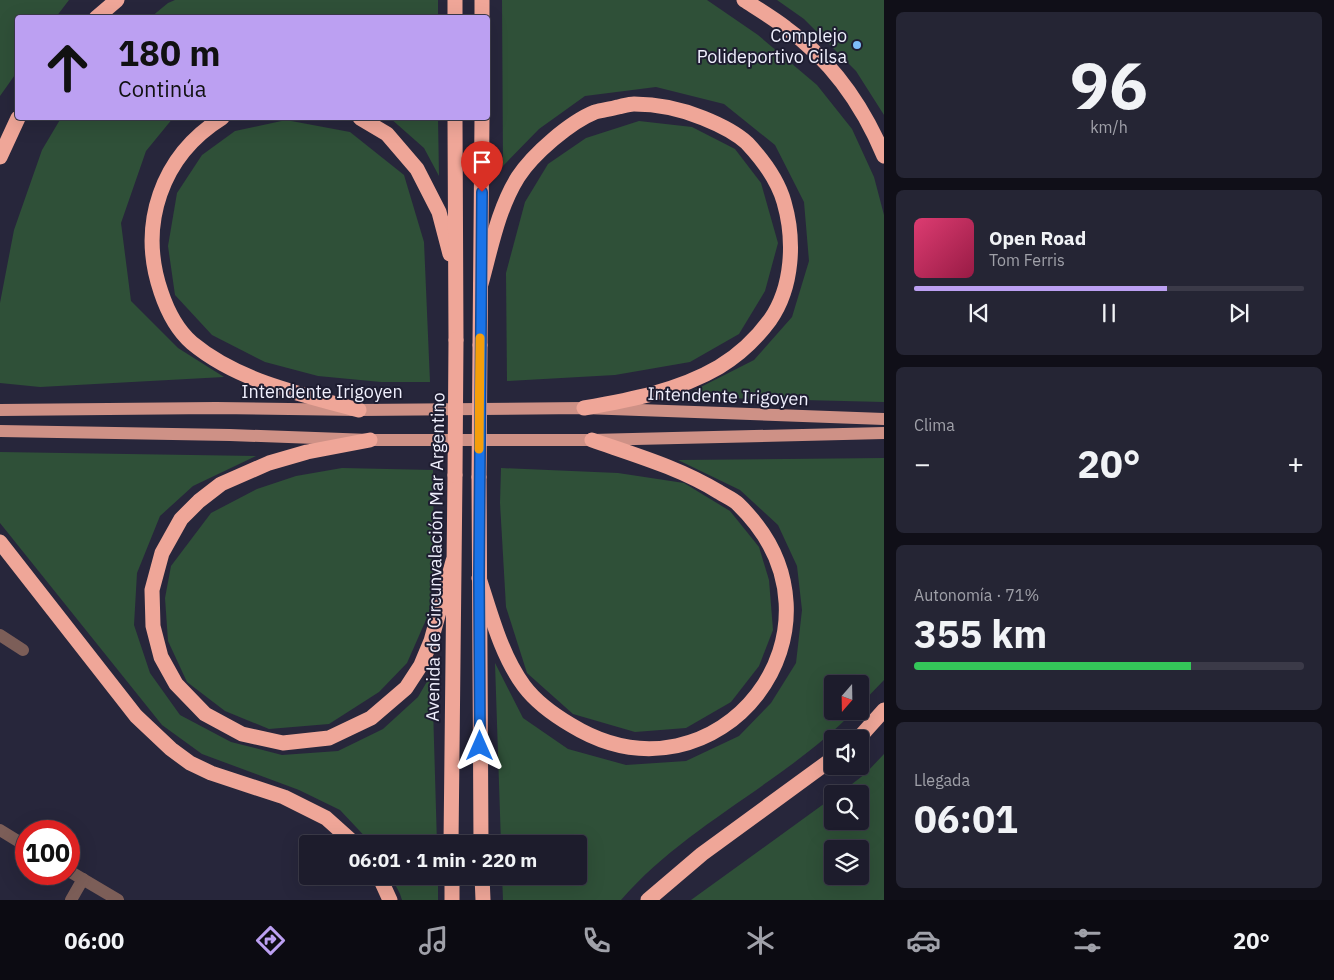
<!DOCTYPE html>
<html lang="es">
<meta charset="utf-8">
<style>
:root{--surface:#1d1c2c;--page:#252534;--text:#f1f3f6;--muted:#a0a1a9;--line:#3b3a48;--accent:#bca0f2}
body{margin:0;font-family:"IBM Plex Sans",sans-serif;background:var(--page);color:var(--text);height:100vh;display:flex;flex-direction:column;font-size:19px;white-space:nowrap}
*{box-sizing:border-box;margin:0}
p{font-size:16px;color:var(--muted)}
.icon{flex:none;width:28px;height:28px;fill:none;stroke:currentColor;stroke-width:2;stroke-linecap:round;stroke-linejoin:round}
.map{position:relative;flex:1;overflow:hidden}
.drawer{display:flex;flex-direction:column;gap:12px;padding:12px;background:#100f18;width:450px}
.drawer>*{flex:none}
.guide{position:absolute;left:15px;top:15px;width:475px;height:105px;border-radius:5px;box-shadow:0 5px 20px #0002,0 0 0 1px var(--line);background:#bca0f2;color:#111;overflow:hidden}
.needle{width:32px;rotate:200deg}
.fabs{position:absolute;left:824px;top:675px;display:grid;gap:10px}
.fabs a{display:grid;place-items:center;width:45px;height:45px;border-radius:5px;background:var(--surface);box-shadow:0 5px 20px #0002,0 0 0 1px var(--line);font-size:25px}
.speed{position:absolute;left:15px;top:820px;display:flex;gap:10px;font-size:25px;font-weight:700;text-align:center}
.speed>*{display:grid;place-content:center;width:65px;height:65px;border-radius:50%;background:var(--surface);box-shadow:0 5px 20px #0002,0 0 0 1px var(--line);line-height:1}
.speed .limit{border:8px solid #d22;background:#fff;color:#111}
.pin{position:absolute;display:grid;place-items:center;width:42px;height:42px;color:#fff;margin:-51px -21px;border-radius:50% 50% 50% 0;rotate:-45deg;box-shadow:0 0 5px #0007}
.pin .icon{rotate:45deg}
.me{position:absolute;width:55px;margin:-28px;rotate:0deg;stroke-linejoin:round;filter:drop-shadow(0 0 4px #0008)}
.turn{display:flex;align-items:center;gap:18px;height:105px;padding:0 20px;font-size:22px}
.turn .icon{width:65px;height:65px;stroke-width:2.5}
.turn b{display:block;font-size:35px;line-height:42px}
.big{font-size:38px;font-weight:800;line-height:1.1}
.drawer .tile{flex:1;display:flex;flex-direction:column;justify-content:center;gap:8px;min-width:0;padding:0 18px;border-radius:8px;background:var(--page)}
.drawer .dial{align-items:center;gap:0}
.dial b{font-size:65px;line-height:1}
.song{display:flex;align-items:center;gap:15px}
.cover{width:60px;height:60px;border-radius:8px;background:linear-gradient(135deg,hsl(340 70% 55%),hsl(340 70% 35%))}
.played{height:5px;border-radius:2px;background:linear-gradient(90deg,var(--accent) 65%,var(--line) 65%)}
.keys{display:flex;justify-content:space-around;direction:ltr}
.heat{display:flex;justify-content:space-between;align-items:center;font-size:28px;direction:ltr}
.charge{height:8px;border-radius:4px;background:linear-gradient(90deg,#34c759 71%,var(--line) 0)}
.trip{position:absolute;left:299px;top:835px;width:288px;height:50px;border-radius:5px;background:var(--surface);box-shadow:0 5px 20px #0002,0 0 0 1px var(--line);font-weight:800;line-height:50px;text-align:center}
.dock{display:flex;height:80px;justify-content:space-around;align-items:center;background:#0c0b12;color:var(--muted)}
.dock .icon{width:35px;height:35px}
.dock .selected{color:var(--accent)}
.dock b{font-size:22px;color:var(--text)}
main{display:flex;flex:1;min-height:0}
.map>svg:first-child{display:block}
.green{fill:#2f5038;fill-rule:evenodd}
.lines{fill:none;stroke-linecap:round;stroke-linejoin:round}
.minor{stroke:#7c5e58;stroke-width:12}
.primary{stroke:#ce9186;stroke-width:12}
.motorway{stroke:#efa698;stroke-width:15}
.motorway-bridge{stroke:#efa698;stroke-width:15}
.route-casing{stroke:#114b97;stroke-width:12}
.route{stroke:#1a73e8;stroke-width:9}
.slow{stroke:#f59e0b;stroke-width:9}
.poi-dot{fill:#7ebef9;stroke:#1e1d31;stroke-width:2}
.labels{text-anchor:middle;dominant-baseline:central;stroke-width:4;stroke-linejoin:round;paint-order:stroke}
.poi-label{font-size:18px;fill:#efeffd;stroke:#1e1d31;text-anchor:end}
.street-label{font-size:18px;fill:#efeffd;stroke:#1e1d31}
</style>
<main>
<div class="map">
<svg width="884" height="900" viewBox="0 0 884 900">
<rect width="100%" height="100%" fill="#27263b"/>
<g class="green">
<polygon points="0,0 69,0 56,17 18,18 17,72 0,96"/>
<polygon points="175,0 438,0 438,17 151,17 168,3"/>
<polygon points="502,0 707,0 758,35 817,85 852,129 874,177 884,215 884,402 681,397 754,360 792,317 809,261 804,202 775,145 724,104 656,87 585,96 539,129 503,166"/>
<polygon points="777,0 884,0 884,115 856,71 804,19"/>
<polygon points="61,118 173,118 146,151 121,223 131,301 178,348 224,377 40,387 0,383 0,303 14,230 42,150"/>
<polygon points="390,118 438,118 439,176 424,148"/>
<polygon points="286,120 350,132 404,175 424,242 430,382 381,382 318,376 265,362 212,335 175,295 168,246 177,193 202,155 235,131"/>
<polygon points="639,121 692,127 735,149 761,183 778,243 765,291 739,334 690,362 615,375 507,381 506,273 525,202 548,164 586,138"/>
<polygon points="0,452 256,456 193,486 160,516 137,573 134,625 150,673 180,715 231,742 282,755 338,751 383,729 418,697 432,673 437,844 372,844 340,810 299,790 202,754 162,725 0,523"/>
<path d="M884 458V680L860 705V684H832V711H854C784 783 687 824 621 900H503L502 876H578V844H501L495 663 523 718 568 749 626 765 686 761 739 736 771 703 796 663 802 610 797 566 778 525 740 490 678 460Z"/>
<polygon points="342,468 433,470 434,564 429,613 407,663 379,692 329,724 269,729 225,711 187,682 168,641 165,598 171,566 211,513 257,489 296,476"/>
<polygon points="501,468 618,473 684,483 730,511 759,547 769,580 773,630 759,666 731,702 686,728 635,732 573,714 527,673 506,607 500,503"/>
<path d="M884 754V900H691L832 798V821H860V794H839L865 774ZM832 849H860V876H832Z"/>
<polygon points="391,876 438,876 438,900 402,900 400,894"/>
</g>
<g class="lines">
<g class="minor">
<polyline points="0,635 23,650"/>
<polyline points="0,830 26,846"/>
<polyline points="69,871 118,900"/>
<polyline points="71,900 83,879"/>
</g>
<g class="primary">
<polyline points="0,410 216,408 359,410 584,408 884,419"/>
<polyline points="0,431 230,435 370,440 592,440 884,433"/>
</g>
<g class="motorway">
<path d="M744 0C758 9 773 18 786 28 831 60 863 106 884 156"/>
<polyline points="96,18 117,0"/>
<polyline points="455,18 455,0"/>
<polyline points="482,18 482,0"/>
<path d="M222 118C161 156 138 225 161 292 167 310 177 330 192 343 239 382 302 394 359 410"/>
<polyline points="360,118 387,134 417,169 439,212 450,254"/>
<polyline points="455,118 456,340"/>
<polyline points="0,157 18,118"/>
<path d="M481 284C491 248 498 209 518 177 533 154 570 122 595 112 603 110 611 109 618 107 623 106 629 104 634 104 657 104 681 109 703 118 718 124 735 132 747 143 762 159 778 181 784 202 795 240 793 287 770 320 756 339 739 355 719 367 678 391 630 400 584 408"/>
<polyline points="480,345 482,118"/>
<polyline points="370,440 307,452 269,463 221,484 199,501 181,519 162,553 152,590 153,626 161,657 176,684 205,714 242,734 283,743 329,738 371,718 406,688 421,665 431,641 453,561"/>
<polyline points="479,477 481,844"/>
<polyline points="0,542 136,716 171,749 190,763 211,773 284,797 326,818 355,844"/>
<path d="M479 578C491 614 501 655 524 686 536 702 554 715 571 725 718 815 865 627 738 504 733 499 725 496 719 492 680 468 635 455 592 440"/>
<polyline points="858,739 884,710"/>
<polyline points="451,844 455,475"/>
<polyline points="379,876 390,900"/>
<polyline points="452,876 452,900"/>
<polyline points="482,876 483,900"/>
<polyline points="648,900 702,854 832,759"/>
</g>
<g class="motorway-bridge">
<polyline points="455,475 456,340"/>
<polyline points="479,477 480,345"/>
</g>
</g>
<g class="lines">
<g class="route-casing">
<polyline id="route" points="480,746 479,578 482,192"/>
</g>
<use href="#route" class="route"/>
<polyline class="slow" points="479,449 480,338"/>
</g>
<circle class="poi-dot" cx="857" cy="45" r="5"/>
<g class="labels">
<g class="poi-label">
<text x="847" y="35">Complejo<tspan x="847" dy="21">Polideportivo Cilsa</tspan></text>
</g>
<g class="street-label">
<text x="322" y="391">Intendente Irigoyen</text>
<text transform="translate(728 396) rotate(2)">Intendente Irigoyen</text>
<text transform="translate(435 557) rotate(-89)">Avenida de Circunvalación Mar Argentino</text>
</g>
</g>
</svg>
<div class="fabs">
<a><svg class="needle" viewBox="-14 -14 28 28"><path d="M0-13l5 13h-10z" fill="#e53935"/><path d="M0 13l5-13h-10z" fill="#a0a1a9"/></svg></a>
<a><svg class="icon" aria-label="sound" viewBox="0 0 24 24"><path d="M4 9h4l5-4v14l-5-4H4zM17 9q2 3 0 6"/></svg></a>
<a><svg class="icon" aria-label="search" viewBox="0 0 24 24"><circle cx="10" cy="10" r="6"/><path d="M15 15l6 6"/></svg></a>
<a><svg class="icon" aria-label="layers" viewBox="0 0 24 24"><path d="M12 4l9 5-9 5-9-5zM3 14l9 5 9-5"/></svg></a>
</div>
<div class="speed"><div class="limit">100</div></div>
<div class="pin" style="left:482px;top:192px;background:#d93025"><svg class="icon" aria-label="arrive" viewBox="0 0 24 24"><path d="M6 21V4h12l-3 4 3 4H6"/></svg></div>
<svg class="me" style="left:480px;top:746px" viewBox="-20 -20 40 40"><path d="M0-17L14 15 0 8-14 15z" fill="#1a73e8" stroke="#fff" stroke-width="4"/></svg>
<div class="trip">06:01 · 1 min · 220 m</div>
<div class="guide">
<div class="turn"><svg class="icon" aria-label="ahead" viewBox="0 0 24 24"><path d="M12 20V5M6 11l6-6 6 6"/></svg><div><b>180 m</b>Continúa</div></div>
</div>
</div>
<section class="drawer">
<div class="tile dial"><b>96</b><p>km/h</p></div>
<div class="tile">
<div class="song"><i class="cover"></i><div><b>Open Road</b><p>Tom Ferris</p></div></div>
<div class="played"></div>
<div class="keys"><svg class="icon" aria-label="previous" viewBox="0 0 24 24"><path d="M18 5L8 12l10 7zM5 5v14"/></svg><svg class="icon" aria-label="pause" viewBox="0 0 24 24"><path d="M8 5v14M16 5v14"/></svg><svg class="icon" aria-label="next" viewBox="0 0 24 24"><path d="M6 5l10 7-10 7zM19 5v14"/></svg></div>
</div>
<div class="tile"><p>Clima</p>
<div class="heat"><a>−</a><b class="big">20°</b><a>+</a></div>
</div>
<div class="tile"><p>Autonomía · 71%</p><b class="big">355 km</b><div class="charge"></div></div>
<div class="tile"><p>Llegada</p><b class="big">06:01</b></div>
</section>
</main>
<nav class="dock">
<b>06:00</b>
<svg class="icon selected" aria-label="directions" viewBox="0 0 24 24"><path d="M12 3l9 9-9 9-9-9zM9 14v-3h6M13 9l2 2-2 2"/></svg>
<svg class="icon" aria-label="music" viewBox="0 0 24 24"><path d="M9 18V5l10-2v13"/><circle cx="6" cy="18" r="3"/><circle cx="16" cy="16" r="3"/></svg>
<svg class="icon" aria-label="phone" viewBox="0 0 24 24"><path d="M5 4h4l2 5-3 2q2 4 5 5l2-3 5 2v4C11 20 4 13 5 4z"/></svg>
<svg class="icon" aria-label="climate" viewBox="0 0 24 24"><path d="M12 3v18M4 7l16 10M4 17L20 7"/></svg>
<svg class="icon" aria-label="car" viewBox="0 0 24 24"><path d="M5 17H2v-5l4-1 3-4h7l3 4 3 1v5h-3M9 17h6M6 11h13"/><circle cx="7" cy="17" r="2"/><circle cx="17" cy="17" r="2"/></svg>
<svg class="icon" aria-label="filters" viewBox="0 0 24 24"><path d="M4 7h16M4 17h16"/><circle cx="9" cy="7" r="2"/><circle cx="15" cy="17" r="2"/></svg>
<b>20°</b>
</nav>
